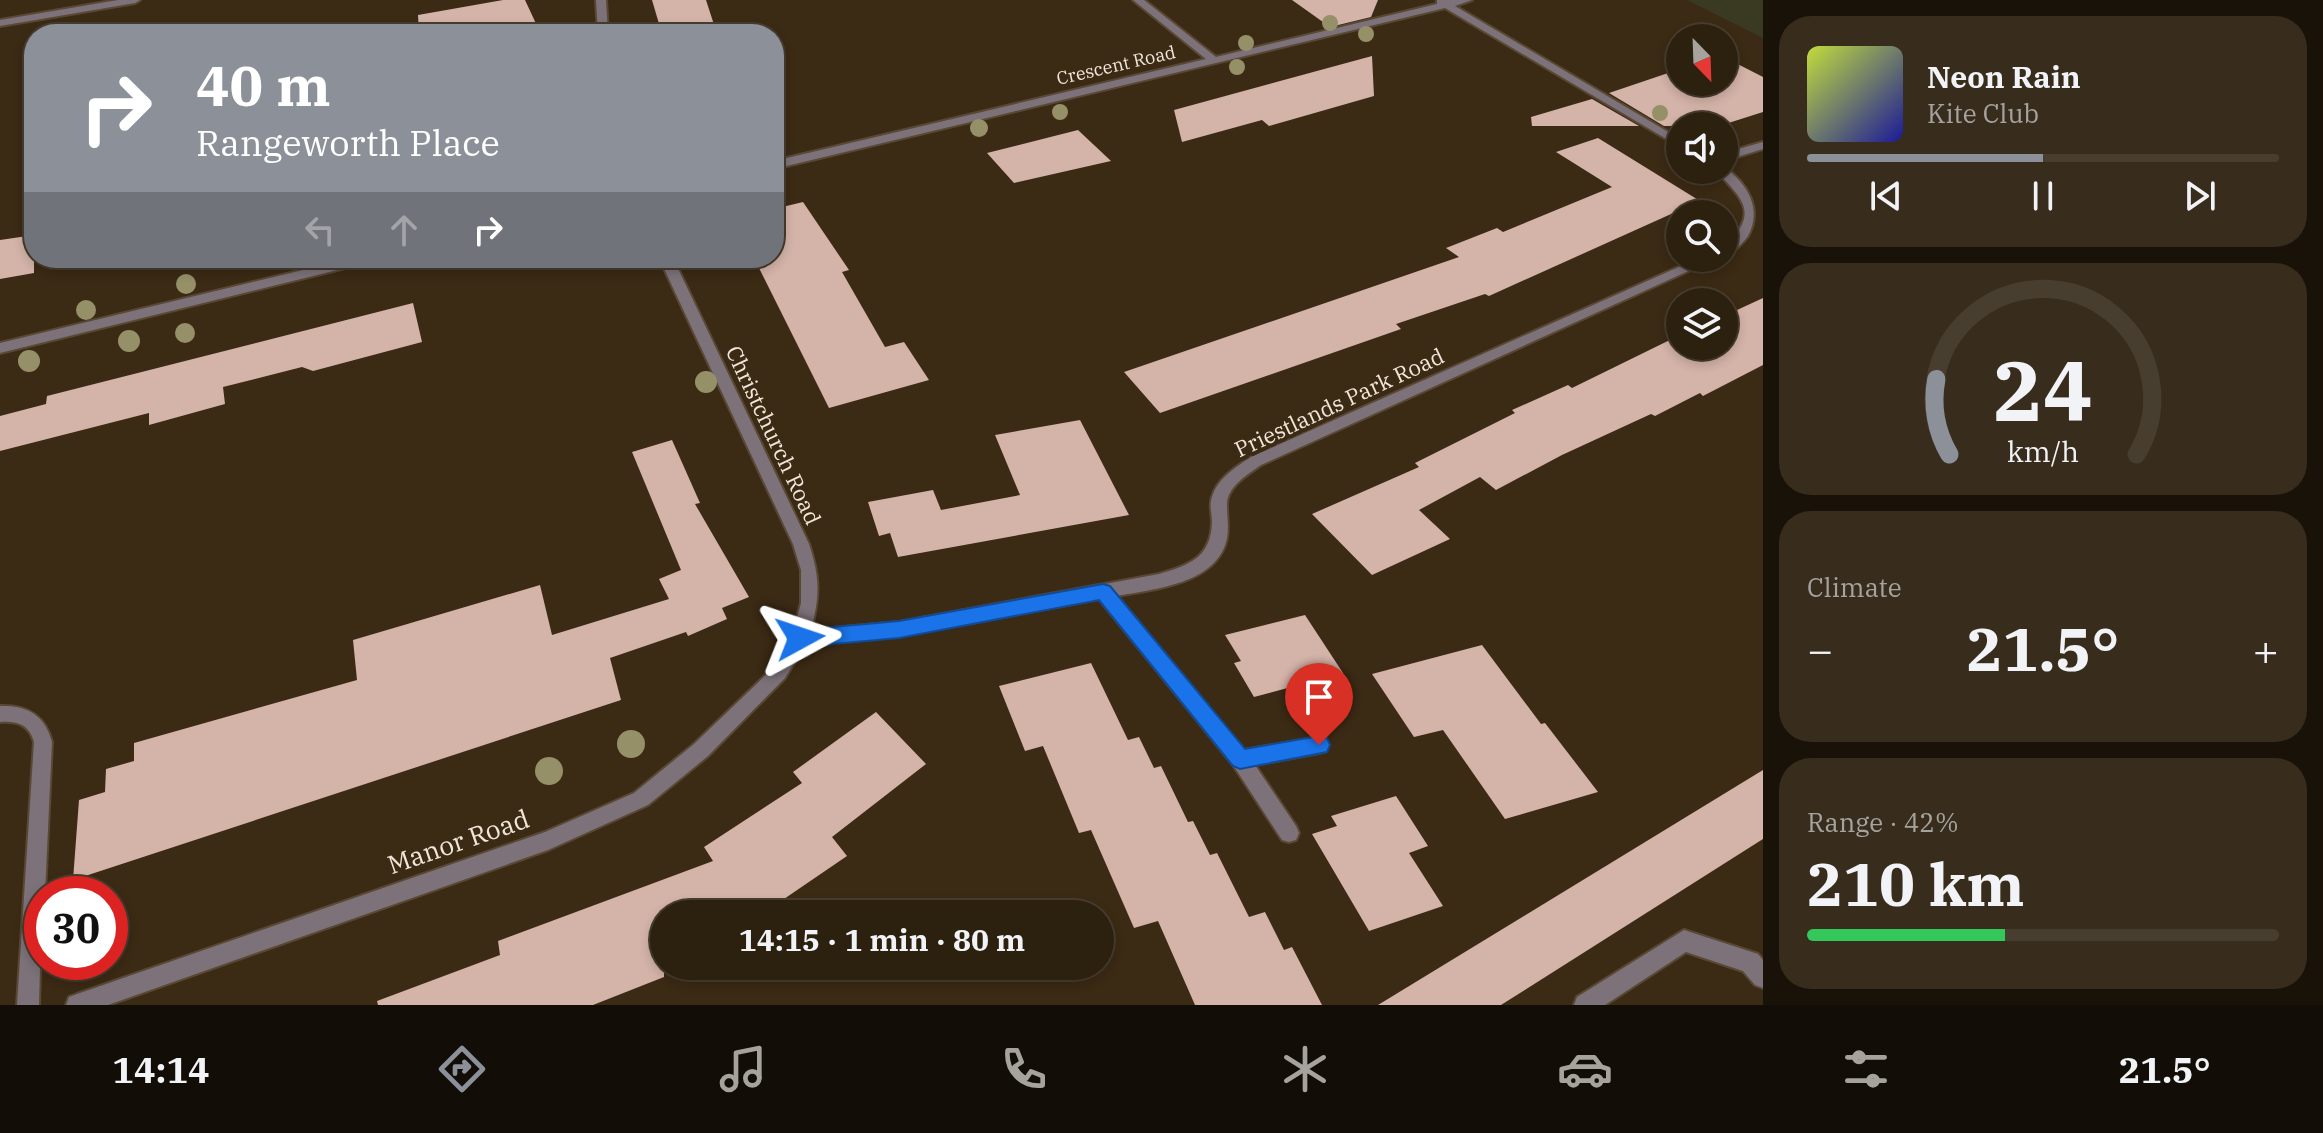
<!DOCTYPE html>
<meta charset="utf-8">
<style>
:root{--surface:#2c200f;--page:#382d1d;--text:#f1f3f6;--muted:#a6a39e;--line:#483e2f;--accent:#8c9099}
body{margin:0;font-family:"IBM Plex Serif",serif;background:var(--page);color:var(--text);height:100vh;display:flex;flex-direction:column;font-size:30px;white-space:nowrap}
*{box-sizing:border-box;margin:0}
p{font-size:26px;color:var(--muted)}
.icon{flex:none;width:44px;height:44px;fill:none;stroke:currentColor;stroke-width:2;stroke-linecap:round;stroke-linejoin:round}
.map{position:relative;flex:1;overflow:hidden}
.drawer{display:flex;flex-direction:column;gap:16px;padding:16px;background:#181208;width:560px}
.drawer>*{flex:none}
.top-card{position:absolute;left:24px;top:24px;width:760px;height:244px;border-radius:32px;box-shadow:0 4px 12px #0003,0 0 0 2px var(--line);background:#8c9099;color:#fff;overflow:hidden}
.needle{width:52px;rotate:157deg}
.buttons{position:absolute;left:1666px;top:24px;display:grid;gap:16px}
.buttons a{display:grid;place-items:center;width:72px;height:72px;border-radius:50%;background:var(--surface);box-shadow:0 4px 12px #0003,0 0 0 2px var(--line);font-size:40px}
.speed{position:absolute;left:24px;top:876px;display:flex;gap:16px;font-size:40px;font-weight:700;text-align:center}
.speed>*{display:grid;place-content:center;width:104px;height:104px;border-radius:50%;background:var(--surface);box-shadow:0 4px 12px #0003,0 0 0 2px var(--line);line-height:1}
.speed .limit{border:12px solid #d22;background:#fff;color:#111}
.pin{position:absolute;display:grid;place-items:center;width:68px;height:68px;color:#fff;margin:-82px -34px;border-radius:50% 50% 50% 0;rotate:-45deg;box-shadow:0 0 8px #0007}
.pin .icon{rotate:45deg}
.me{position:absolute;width:88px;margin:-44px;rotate:85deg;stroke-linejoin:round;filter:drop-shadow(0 0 6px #0008)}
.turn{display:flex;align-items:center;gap:28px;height:168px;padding:0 40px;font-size:36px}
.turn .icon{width:104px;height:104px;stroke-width:2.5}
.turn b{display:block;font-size:56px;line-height:68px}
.lanes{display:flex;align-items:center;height:76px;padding:0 40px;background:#0003;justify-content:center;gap:40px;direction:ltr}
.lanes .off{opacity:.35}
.big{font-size:60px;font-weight:700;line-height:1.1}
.drawer .widget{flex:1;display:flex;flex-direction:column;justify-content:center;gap:12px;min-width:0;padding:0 28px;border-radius:32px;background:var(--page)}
.drawer .dial{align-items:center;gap:0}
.dial svg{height:208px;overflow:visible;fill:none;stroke:var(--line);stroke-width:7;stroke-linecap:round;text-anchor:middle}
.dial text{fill:var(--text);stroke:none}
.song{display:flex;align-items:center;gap:24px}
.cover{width:96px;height:96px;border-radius:12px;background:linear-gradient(135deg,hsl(70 70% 55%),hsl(240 70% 35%))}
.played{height:8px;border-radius:4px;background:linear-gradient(90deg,var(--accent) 50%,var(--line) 50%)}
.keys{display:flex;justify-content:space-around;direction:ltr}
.heat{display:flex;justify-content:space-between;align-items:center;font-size:44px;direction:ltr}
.charge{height:12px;border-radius:6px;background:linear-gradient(90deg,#34c759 42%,var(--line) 0)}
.trip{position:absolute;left:650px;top:900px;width:464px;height:80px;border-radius:40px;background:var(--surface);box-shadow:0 4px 12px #0003,0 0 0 2px var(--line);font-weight:700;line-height:80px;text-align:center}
.dock{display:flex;height:128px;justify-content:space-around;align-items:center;background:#120d06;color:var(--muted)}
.dock .icon{width:56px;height:56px}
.dock .selected{color:var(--accent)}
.dock b{font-size:36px;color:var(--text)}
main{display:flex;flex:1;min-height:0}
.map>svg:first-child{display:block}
.green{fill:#393a21}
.building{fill:#d4b3a8}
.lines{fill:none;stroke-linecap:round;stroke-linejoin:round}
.lane-casing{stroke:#584834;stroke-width:4}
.street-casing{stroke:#584834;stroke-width:4}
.lane{fill:#7d727a;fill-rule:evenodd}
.street{fill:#7d727a;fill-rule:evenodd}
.tree{fill:#969068}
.route{fill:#1a73e8;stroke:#114b97;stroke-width:2}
.labels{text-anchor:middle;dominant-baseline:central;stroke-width:8;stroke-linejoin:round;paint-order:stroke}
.far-street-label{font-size:18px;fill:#f1e6d9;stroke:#3b2a14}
.street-label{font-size:22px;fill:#f1e6d9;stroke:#3b2a14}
.near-street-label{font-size:26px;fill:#f1e6d9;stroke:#3b2a14}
</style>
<main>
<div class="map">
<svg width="1763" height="1005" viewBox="0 0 1763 1005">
<rect width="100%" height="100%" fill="#3b2a14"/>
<polygon class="green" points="1687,0 1763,0 1763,38"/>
<g class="building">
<polygon points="503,0 525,0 539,30 515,34 419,34 418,15"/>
<polygon points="652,0 706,0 717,34 662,34"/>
<polygon points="1292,0 1378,0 1371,17 1330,27"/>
<polygon points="1372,56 1374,96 1269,126 1262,120 1182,142 1174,110"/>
<polygon points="1724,57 1763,77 1763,112 1719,126 1664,126 1609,93 1680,69 1680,82 1724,82"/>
<polygon points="1592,99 1639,126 1532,126 1531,117"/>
<polygon points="1078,130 1111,161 1014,183 987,153"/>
<polygon points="1598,138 1700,201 1489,296 1485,294 1396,324 1401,329 1160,413 1124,372 1459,257 1446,248 1497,228 1503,232 1612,187 1556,152"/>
<polygon points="803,202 849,270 842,272 885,347 904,342 929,380 829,408 754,258 774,258 774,209"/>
<polygon points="34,235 34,273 0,279 0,240"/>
<polygon points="1763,298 1763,365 1703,396 1700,393 1655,416 1651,414 1562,455 1496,490 1480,477 1419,510 1450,539 1372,575 1312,514 1419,467 1415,463 1515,413 1512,410 1568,385 1572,388 1680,335 1680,346 1724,346 1724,316"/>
<polygon points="413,303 422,342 313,371 302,367 223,387 225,404 149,425 149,413 0,451 0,416 46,404 47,396"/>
<polygon points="1080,420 1129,515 898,557 890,533 879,536 868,502 933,490 941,510 1020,495 995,435"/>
<polygon points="672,440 700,503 695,504 749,597 722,608 727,619 688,636 686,632 610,658 621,700 73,880 79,800 105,792 106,769 134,761 134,743 357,680 353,640 540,585 552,635 669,599 659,579 681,570 632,452"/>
<polygon points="1305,615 1343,673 1254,697 1234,663 1241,661 1225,635"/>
<polygon points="1482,645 1541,724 1545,723 1598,792 1505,819 1443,730 1414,737 1372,674"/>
<polygon points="1091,663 1128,740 1139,737 1154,768 1161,766 1188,822 1193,821 1210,855 1217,853 1249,917 1265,912 1284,950 1292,947 1322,1005 1195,1005 1158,921 1134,928 1091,830 1079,833 1043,746 1025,751 999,686"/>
<polygon points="876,712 926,764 832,837 847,856 762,914 664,914 664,977 593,1005 378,1005 377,1001 500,955 498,941 713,861 704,847 802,783 793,772"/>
<polygon points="1763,770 1763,839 1501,1005 1378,1005"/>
<polygon points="1396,796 1428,846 1409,853 1443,906 1369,931 1312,834 1337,826 1331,816"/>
</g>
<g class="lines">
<g class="lane-casing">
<g id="lane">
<path d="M0 706C27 705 45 715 52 742L45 894H42L39 1005H17L34 742C29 724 17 721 0 722Z"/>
<polygon points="1684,930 1758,954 1763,960 1763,988 1755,985 1743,971 1686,952 1605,1005 1574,1005 1577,997"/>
</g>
</g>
<g class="street-casing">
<g id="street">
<polygon points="118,0 140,0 135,3 0,26 0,20"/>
<polygon points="596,0 606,0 608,34 598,34"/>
<polygon points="1133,0 1144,0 1216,57 1437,4 1437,0 1472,0 1455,6 1680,139 1680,147 1445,8 774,169 774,161 1206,59"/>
<polygon points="1763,142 1763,149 1724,161 1724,153"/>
<path d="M1724 167C1747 183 1763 209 1748 236 1742 244 1734 252 1724 256V245C1762 214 1741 197 1715 170H1724Z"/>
<polygon points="353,258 377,258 370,262 0,353 0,343"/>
<path d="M659 258H673L809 544C820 577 820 596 811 630L899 622 1159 574C1189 565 1211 558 1212 522 1212 514 1209 505 1212 497 1217 479 1236 467 1251 457L1699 258H1717L1261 465C1247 475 1226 487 1227 506 1227 517 1229 527 1227 538 1218 584 1154 589 1117 596L1244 750 1319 737 1326 739 1328 745 1326 751 1319 753 1255 765 1296 826 1299 833 1296 840 1289 842 1282 840 1233 765 1099 599 899 636 805 645 785 678 708 756 648 805 548 850 108 1005H66L69 997 77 994 545 832 634 793 694 744 773 668 792 636 801 603V570L793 544Z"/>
</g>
</g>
<use href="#lane" class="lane"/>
<use href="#street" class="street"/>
</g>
<g class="tree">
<circle cx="1330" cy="23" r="8"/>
<circle cx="1366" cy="34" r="8"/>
<circle cx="1246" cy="43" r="8"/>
<circle cx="1237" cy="67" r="8"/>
<circle cx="1060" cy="112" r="8"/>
<circle cx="1660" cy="113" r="8"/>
<circle cx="979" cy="128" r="9"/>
<circle cx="186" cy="284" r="10"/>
<circle cx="86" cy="310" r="10"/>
<circle cx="185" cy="333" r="10"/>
<circle cx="129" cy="341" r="11"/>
<circle cx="29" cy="361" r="11"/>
<circle cx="706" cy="382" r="11"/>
<circle cx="631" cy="744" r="14"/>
<circle cx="549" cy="771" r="14"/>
</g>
<polygon class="route" points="1103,584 1110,586 1245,749 1319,736 1327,738 1330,745 1327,752 1240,769 1233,766 1099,600 899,638 800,647 793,644 790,638 793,632 800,630 899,621"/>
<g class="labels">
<g class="far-street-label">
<text transform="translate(1116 65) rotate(-13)">Crescent Road</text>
</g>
<g class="street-label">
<text transform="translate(1339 402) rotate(-25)">Priestlands Park Road</text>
<text transform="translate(774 435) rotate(65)">Christchurch Road</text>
</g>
<g class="near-street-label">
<text transform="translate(458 841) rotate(-19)">Manor Road</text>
</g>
</g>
</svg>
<div class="buttons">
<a><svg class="needle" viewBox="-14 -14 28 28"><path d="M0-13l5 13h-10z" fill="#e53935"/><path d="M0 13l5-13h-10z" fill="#a6a39e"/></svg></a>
<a><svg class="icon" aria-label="sound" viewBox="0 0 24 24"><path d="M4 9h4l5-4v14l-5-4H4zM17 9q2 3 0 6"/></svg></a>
<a><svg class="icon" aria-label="search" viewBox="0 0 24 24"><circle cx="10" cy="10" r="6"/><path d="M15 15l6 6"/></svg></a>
<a><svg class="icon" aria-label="layers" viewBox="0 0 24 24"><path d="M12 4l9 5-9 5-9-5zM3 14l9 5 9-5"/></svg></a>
</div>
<div class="speed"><div class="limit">30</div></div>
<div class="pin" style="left:1319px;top:745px;background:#d93025"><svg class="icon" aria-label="arrive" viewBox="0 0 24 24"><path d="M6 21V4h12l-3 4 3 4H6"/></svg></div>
<svg class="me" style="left:800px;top:638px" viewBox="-20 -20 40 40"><path d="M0-17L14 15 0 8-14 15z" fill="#1a73e8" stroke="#fff" stroke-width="4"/></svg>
<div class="trip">14:15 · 1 min · 80 m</div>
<div class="top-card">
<div class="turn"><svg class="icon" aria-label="right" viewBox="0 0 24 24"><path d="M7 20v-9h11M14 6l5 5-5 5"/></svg><div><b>40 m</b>Rangeworth Place</div></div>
<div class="lanes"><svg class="icon off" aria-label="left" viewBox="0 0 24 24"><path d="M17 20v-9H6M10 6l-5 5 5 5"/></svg><svg class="icon off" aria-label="ahead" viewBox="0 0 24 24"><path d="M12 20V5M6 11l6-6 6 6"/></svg><svg class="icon" aria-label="right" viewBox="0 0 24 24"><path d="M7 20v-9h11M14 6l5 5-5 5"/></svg></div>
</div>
</div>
<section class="drawer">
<div class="widget">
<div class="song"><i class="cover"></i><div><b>Neon Rain</b><p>Kite Club</p></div></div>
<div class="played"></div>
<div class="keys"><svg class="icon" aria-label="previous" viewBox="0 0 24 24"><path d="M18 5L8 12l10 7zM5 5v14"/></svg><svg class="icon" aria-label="pause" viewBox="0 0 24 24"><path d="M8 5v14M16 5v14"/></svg><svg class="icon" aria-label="next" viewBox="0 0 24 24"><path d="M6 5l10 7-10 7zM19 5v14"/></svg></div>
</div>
<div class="widget dial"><svg viewBox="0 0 100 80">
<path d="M14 69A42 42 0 1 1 86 69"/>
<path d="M14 69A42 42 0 0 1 9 40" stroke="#8c9099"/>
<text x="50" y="56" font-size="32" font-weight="700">24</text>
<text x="50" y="72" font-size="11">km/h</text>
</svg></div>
<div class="widget"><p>Climate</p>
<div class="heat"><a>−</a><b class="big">21.5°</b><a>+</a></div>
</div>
<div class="widget"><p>Range · 42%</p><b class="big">210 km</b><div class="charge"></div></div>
</section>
</main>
<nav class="dock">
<b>14:14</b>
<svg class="icon selected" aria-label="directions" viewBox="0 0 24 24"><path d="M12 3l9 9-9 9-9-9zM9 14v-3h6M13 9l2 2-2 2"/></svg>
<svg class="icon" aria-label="music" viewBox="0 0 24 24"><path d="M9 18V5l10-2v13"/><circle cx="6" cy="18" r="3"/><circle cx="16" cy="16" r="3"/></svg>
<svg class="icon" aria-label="phone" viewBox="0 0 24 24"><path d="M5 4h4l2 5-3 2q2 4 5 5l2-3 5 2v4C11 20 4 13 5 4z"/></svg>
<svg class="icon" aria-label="climate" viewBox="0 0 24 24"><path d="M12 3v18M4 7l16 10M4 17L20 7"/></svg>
<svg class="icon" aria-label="car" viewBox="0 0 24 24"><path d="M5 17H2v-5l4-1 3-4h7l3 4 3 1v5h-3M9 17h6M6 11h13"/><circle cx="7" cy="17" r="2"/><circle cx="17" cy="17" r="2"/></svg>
<svg class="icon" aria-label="filters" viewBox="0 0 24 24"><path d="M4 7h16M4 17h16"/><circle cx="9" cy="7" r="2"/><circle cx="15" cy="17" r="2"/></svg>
<b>21.5°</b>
</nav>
